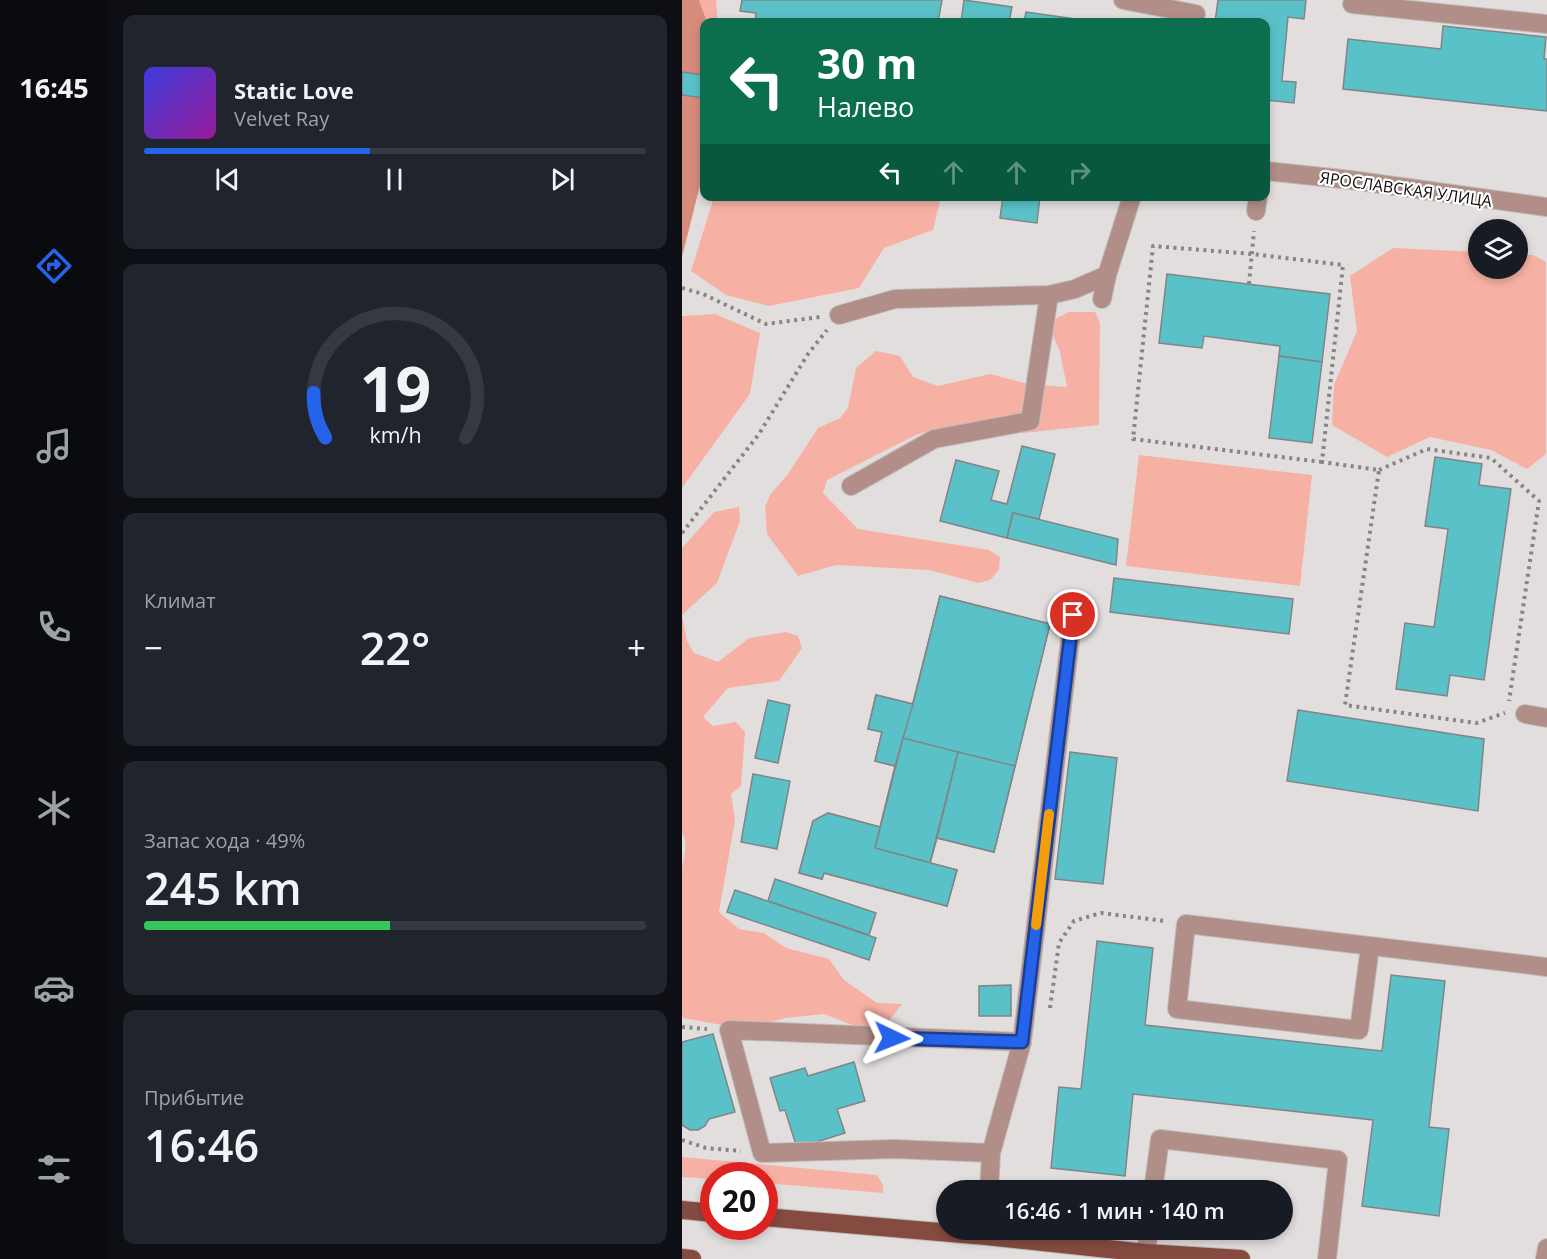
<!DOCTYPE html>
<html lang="ru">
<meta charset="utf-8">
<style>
:root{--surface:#171b24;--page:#20242c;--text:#f1f3f6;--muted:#9ea1a6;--line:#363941;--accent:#2563eb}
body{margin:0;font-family:"Open Sans",sans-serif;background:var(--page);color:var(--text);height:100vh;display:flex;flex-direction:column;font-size:22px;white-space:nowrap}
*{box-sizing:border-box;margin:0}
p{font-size:20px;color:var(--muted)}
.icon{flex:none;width:33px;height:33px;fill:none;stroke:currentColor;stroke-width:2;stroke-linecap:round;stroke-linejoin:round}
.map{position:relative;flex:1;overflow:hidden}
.details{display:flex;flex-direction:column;gap:15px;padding:15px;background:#0d0f14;width:574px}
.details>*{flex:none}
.banner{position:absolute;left:18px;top:18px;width:570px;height:183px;border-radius:12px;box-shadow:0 3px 9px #0003;background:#0b6e4f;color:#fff;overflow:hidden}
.buttons{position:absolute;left:786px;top:219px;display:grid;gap:12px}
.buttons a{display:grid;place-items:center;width:60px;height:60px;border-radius:50%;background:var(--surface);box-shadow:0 3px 9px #0003;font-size:30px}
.speed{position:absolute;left:18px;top:1162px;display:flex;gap:12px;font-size:30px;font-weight:700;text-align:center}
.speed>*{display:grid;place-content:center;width:78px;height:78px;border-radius:50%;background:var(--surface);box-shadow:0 3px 9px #0003;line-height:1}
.speed .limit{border:9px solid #d22;background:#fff;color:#111}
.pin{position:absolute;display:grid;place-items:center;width:51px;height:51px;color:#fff;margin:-26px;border:3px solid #fff;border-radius:50%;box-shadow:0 2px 6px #0007}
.me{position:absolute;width:66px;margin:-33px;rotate:92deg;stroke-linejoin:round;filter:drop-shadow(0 0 4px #0008)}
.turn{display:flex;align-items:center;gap:21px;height:126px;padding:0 18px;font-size:27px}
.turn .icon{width:78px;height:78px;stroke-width:2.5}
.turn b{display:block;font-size:42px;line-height:51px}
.lanes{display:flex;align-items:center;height:57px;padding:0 18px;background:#0003;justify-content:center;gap:30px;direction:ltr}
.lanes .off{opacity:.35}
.big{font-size:45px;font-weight:600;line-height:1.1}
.details .widget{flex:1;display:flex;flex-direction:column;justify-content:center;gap:9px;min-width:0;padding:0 21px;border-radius:12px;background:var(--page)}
.details .dial{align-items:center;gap:0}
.dial svg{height:156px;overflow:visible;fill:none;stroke:var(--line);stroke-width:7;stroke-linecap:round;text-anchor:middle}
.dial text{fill:var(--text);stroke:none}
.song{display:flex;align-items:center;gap:18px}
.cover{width:72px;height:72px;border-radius:9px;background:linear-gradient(135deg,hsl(240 70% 55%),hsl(300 70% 35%))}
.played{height:6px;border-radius:3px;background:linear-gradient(90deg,var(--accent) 45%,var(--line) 45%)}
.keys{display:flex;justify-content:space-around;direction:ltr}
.heat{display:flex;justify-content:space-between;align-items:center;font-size:33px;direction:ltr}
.charge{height:9px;border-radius:4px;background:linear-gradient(90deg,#34c759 49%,var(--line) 0)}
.trip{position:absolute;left:254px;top:1180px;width:357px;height:60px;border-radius:30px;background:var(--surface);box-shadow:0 3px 9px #0003;font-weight:600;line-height:60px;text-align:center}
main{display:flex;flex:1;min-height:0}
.menu{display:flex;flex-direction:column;width:108px;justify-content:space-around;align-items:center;background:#090b0e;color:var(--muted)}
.menu .icon{width:42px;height:42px}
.menu .active{color:var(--accent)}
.menu b{font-size:27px;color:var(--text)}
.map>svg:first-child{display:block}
.green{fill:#f7b1a4}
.water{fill:#d78b7d}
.building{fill:#5ac1c8;stroke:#818585;stroke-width:1.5}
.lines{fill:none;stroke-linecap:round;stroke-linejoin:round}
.minor-casing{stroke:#c0bcbc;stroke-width:20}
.major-casing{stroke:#c0bcbc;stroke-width:20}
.path{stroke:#878484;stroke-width:4;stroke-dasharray:3 4.5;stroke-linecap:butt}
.minor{stroke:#b18e88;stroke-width:18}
.major{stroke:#854b41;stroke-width:18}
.route-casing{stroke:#184099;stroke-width:15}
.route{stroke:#2563eb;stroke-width:10}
.slow{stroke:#f59e0b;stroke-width:10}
.labels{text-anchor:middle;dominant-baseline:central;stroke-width:4.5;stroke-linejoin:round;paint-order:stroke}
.street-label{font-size:16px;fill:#0d0c0c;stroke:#fff}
</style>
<main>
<nav class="menu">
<b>16:45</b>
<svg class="icon active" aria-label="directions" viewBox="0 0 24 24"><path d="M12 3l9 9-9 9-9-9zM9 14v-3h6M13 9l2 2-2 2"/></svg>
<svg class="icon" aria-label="music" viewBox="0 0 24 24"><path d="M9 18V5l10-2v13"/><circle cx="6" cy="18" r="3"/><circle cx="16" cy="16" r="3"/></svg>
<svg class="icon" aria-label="phone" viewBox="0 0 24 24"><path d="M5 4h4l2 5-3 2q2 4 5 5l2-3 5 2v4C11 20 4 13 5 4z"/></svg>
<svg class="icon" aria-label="climate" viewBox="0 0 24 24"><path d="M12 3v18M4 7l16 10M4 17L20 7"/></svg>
<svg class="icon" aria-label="car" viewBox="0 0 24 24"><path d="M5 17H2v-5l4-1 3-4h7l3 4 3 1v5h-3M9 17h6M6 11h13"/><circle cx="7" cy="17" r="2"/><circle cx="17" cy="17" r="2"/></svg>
<svg class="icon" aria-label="filters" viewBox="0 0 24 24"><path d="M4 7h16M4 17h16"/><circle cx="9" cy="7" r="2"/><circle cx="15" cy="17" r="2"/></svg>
</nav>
<section class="details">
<div class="widget">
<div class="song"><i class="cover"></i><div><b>Static Love</b><p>Velvet Ray</p></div></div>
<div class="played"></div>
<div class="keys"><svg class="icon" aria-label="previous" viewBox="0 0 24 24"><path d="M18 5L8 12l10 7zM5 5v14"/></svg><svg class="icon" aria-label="pause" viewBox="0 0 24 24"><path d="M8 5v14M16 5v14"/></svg><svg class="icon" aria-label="next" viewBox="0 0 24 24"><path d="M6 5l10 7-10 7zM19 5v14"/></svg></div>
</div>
<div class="widget dial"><svg viewBox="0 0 100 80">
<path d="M14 69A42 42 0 1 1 86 69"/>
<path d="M14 69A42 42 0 0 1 8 46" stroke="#2563eb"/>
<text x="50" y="56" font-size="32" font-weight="700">19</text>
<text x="50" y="72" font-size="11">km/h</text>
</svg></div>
<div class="widget"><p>Климат</p>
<div class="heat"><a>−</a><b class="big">22°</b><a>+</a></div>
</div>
<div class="widget"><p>Запас хода · 49%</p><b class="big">245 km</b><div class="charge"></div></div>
<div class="widget"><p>Прибытие</p><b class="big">16:46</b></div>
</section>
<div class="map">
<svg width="865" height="1259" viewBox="0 0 865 1259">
<rect width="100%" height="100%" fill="#e2dedd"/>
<g class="green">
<polygon points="17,0 34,0 36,22 25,22"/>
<polygon points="32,197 32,196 259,197 251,230 202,248 177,288 87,306 44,295 9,271"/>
<polygon points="711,248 796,252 796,268 836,268 836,255 851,255 864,262 864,454 845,469 809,450 748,437 705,457 650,425 652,385 675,331 668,276"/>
<polygon points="387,312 413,312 418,323 417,425 341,433 261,428 236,434 145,480 141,493 176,529 307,550 318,557 317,570 308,580 296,583 247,570 154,565 116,576 85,534 83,507 88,495 106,474 136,428 158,418 166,408 174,368 194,351 218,356 231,377 256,386 308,374 346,384 385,387 378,352 368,328 375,318"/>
<polygon points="33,314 78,333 68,394 0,488 0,316"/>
<polygon points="457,455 630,475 618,586 444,566"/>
<path d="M57 507 58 521 35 583 0 615 5 641 12 653 36 662 67 638 104 632 116 636 120 648 97 681 46 688 21 717 31 726 54 722 63 732 59 786 49 794 53 820 37 912 57 929 82 933 104 948 147 959 162 980 195 1003 220 1004 195 1036 191 1033 142 1014 103 1018 83 1024 51 1027 1 1018 0 1015V867C3 854 6 844 0 832V548L32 512Z"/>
<polygon points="0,1157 195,1175 201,1185 201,1193 83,1183 82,1176 32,1176 31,1179 0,1177"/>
</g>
<polygon class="water" points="0,0 17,0 25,22 22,22 22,169 0,257"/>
<g class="building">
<polygon points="60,0 260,0 256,22 73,22 74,13 58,11"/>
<polygon points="282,0 330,7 327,22 279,22"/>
<polygon points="536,0 624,0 622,19 606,17 600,81 614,82 612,103 584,100 584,22 533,22"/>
<polygon points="344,12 415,22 342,22"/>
<polygon points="761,26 864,37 862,59 865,59 865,111 661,89 666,39 759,49"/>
<polygon points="0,72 22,75 22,98 0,95"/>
<polygon points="321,196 358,196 355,223 318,218"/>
<polygon points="485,274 648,294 640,362 597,356 598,346 522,336 520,348 477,343"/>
<polygon points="597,356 640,362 630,443 587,438"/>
<polygon points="340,446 373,454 357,519 331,513 325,538 258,521 274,460 317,471 309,500 325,504"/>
<polygon points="753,457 800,464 797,485 829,489 802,680 768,675 765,696 714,689 723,623 752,627 766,529 743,526"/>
<polygon points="331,513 436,539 434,565 325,538"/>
<polygon points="432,578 611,599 607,634 428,612"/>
<polygon points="258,596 368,624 333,766 222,738"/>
<polygon points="258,596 368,624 312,852 255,838 248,863 275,870 265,906 142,873 140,879 117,873 131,821 146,813 198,827 213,766 193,761 200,732 186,729 194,695 231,704"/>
<polygon points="194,695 231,704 213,766 193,761 200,732 186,729"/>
<polygon points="86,700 108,705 96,763 73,758"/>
<polygon points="616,710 802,739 796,811 605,781"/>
<polygon points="221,738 276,752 248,863 193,848"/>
<polygon points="276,752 333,766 312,852 255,838"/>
<polygon points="388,752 435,758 421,884 373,879"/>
<polygon points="71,774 108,781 95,849 59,842"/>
<polygon points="146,813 198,827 193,848 275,870 265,906 142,873 140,879 117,873 131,821"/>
<polygon points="93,879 194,913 187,935 86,901"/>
<polygon points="53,890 194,938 187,960 45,912"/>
<polygon points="415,941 471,948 463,1025 700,1051 709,975 763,981 747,1127 767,1129 757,1216 680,1206 691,1120 451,1094 443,1176 369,1168 377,1087 399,1089"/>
<polygon points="329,985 329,1016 297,1016 297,986"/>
<polygon points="31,1034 53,1112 27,1119 23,1126 16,1130 8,1130 0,1125 0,1042"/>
<polygon points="172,1062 183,1101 155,1109 163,1133 115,1148 103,1110 98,1111 88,1078 123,1068 126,1076"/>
</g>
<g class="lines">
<g class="minor-casing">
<g id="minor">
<polyline points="441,0 514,14"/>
<polyline points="670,4 865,24"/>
<polyline points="584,171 669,180 865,207"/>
<polyline points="574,211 576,196"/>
<polyline points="420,299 425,275"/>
<polyline points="157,315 213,299 367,295 393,289 425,275 450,196"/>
<polyline points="169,486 252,439 348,421 367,295"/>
<polyline points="843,714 865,718"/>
<polyline points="688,947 677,1030 495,1009 504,924 865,967"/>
<polyline points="309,1153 212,1149 80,1153 47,1030 340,1042"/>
<polyline points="307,1191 309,1153 340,1042 391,615"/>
<polyline points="471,1191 478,1139 656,1160 645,1259"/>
<polyline points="464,1253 467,1230"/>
<polyline points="863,1259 865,1248"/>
</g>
</g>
<g class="major-casing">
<g id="major">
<polyline points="0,1210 32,1213"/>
<polyline points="82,1217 304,1236 464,1253 559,1259"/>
<polyline points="0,1258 10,1259"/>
</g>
</g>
<g class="path">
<polyline points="567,284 572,231"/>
<polyline points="0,288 21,294 84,324 138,317"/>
<polyline points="640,462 451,439 471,246 570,254 661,265 640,462 697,470 663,705 794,723 823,713"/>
<polyline points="697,470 745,449 809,458 857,501 827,701"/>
<polyline points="0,533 77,434 126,354 145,330"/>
<polyline points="368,1008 377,943 392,921 419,913 483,921"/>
<polyline points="0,1027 25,1029"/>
<polyline points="0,1140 24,1148 59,1151"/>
</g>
<use href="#minor" class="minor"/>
<use href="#major" class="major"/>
</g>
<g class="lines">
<g class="route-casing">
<polyline id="route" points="210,1038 340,1042 391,615"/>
</g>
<use href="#route" class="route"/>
<polyline class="slow" points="354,925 367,814"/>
</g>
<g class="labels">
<g class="street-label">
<text transform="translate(724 189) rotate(8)">ЯРОСЛАВСКАЯ УЛИЦА</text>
</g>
</g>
</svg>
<div class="buttons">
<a><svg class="icon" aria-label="layers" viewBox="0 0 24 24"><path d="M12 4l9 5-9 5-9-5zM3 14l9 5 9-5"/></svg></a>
</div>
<div class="speed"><div class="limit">20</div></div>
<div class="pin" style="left:391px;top:615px;background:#d93025"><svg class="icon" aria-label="arrive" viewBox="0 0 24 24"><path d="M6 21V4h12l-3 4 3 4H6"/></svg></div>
<svg class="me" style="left:210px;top:1038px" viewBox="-20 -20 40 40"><path d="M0-17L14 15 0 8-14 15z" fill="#2563eb" stroke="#fff" stroke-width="4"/></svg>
<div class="trip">16:46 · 1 мин · 140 m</div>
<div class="banner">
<div class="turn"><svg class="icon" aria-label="left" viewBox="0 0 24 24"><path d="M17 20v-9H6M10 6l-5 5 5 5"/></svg><div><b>30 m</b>Налево</div></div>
<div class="lanes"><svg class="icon" aria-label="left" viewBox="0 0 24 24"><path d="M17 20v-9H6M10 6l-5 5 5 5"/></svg><svg class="icon off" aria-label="ahead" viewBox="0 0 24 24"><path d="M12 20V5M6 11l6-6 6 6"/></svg><svg class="icon off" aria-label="ahead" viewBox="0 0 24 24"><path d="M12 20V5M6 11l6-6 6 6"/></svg><svg class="icon off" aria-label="right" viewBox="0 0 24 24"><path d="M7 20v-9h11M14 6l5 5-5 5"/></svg></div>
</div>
</div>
</main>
